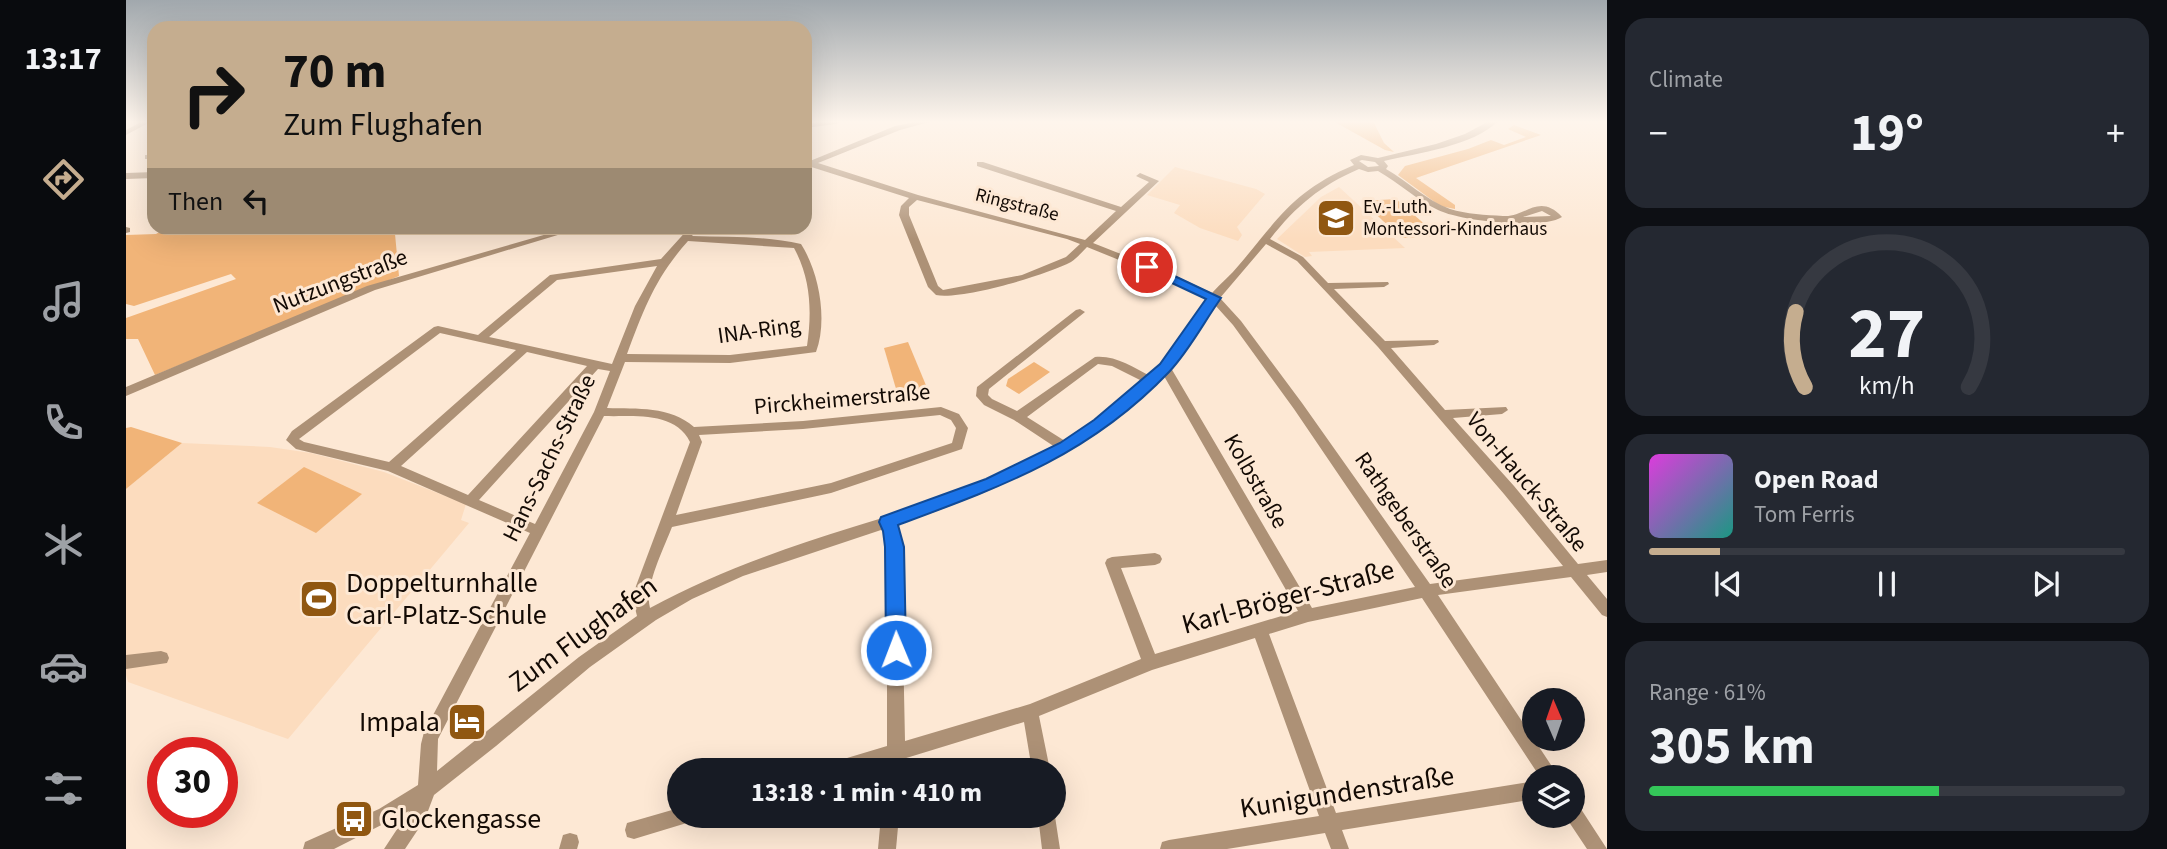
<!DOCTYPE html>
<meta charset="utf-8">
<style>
:root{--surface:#171b24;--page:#242831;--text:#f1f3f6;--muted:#9ea1a6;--line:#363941;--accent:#c5ad8f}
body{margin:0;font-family:"Source Sans 3",sans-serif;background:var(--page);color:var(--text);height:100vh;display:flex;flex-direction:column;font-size:26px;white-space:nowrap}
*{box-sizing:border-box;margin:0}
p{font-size:23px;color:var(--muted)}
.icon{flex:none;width:38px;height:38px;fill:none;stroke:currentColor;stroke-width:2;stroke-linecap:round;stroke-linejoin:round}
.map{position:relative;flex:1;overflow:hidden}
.side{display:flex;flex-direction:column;gap:18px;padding:18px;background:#0d0f14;width:560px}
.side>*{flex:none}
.guide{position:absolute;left:21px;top:21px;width:665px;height:214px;border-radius:21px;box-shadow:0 7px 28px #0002;background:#c5ad8f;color:#111;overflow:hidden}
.needle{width:46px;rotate:358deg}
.buttons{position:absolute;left:1396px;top:688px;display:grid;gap:14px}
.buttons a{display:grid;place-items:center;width:63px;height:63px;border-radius:50%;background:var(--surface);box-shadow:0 7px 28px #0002;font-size:35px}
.speed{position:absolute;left:21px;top:737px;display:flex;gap:14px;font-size:35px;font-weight:700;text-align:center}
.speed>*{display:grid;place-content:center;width:91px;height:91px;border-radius:50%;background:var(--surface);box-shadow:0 7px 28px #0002;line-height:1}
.speed .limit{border:10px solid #d22;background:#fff;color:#111}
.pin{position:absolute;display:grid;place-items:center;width:60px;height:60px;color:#fff;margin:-30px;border:4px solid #fff;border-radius:50%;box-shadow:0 2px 7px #0007}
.me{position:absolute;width:77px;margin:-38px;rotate:359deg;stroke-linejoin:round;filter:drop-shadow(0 0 5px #0008)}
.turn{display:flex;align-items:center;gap:24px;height:147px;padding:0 21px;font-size:32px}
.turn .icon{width:91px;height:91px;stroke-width:2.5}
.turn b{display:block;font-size:49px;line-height:60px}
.then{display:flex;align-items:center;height:66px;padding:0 21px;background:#0003;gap:14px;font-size:26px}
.big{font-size:52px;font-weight:700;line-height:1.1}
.side .tile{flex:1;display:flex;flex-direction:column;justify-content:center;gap:10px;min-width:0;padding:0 24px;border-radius:21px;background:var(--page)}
.side .dial{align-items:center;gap:0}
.dial svg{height:182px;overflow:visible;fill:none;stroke:var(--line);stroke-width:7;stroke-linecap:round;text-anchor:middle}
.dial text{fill:var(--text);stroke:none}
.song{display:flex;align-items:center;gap:21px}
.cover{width:84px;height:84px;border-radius:10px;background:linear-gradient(135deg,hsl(300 70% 55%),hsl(170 70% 35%))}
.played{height:7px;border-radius:4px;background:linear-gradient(90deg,var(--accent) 15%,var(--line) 15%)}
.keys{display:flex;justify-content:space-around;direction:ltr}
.heat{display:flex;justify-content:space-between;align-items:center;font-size:38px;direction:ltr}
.charge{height:10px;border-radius:5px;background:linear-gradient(90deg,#34c759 61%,var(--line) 0)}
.trip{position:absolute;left:541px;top:758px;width:399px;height:70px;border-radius:35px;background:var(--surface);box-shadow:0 7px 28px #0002;font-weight:700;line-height:70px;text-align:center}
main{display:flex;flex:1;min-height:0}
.tabs{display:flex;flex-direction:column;width:126px;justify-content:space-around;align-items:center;background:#090b0e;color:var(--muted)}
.tabs .icon{width:49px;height:49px}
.tabs .current{color:var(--accent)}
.tabs b{font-size:32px;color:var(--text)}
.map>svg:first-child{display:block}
.built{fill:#fcdcbe}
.green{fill:#f1b478}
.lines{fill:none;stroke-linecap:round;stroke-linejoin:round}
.minor{fill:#ad9176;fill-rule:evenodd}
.route{fill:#1a73e8;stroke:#114b97;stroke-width:2}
.labels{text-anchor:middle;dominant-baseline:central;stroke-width:6;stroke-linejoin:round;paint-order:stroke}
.far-street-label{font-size:19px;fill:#130a04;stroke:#fde8d4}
.far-poi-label{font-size:19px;fill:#130a04;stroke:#fde8d4;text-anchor:start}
.street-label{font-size:23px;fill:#130a04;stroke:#fde8d4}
.near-poi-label{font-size:28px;fill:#130a04;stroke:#fde8d4;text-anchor:start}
.near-street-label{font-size:28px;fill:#130a04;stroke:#fde8d4}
</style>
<main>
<nav class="tabs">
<b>13:17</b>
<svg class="icon current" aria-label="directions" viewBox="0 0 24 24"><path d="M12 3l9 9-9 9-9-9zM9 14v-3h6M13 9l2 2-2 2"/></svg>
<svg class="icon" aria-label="music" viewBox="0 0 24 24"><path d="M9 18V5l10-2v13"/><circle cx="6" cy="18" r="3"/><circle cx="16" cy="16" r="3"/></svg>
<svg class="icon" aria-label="phone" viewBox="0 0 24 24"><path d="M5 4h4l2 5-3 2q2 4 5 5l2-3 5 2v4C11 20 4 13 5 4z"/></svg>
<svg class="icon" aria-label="climate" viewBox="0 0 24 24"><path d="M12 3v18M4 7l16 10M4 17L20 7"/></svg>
<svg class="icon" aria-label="car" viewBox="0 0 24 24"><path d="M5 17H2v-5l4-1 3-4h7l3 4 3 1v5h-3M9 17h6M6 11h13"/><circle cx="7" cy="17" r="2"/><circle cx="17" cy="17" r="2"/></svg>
<svg class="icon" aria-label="filters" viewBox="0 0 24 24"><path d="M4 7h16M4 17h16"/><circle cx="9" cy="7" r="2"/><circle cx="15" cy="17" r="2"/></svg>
</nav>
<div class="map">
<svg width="1481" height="849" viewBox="0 0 1481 849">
<rect width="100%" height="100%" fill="#fde8d4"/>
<g class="built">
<polygon points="1049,167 1130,189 1139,194 1111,227 1116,235 1112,241 1074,228 1048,213 1054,205 1021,195"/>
<polygon points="1213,187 1279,248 1183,252 1186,256 1179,257 1151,239 1195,197"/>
<polygon points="56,443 144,447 185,453 258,472 340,504 335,520 343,523 162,739 2,682 0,675 0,489"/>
</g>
<g class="green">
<polygon points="1207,121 1247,121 1258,143 1268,152 1259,150"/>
<polygon points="1388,125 1415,135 1290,178 1329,205 1329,209 1314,206 1272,175 1279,166 1342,149 1365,140 1378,145 1400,137 1382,129"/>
<polygon points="1270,199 1312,236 1275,238 1236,201"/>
<polygon points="40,228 272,228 269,234 273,276 29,375 12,339 0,339 0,318 110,279 105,274 8,306 0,304 0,235 30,234"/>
<polygon points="782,342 804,395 773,399 758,348"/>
<polygon points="908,362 924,372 893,394 880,386 882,379"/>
<polygon points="5,427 56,443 0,489 0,428"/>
<polygon points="178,467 236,494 190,533 131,503"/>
</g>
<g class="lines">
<g class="minor">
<polygon points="17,121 26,121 0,135 0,130"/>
<polygon points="703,121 714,122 710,124 679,128 679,124"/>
<path d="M795 121H807L774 130 692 163 792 195 959 240 990 211 851 166V162H857L995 207 1023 182 1010 176 1014 173 1033 181 967 243 1048 275 1086 293C1095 283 1105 275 1113 265 1153 218 1167 191 1228 165L1224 160 1235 155 1252 158 1310 144 1339 134 1363 121H1372C1348 146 1291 153 1258 161L1262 166 1260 169C1281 181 1300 200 1324 209 1340 214 1360 215 1377 216 1399 218 1413 192 1436 217 1416 230 1334 221 1312 210 1291 200 1273 183 1252 171L1242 172 1233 169C1194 186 1171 205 1144 239L1177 257 1202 283 1262 282 1263 284 1258 287 1208 289 1259 341 1312 340 1313 342 1308 345 1265 348 1319 410 1380 407 1382 410 1376 414 1327 418 1388 486 1452 564 1481 560V572L1461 575 1481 599V617L1476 615 1445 577 1312 595 1433 777H1414L1296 598 1182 622 1143 634 1210 813 1409 781V799L1216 830 1223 849H1205L1199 833 1101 849H1034L1036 842 1043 840 1193 816 1129 638 1026 670 913 716 924 770H906L898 722 777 759V770H759L760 764 740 770H702L705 764 711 761 761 746V546L758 529 617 576 566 599 530 620 464 667 370 746 308 795 299 819 279 849H258L283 811 208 849H177L179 842 253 809 292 785 295 744 298 732 404 533 262 471 170 449 160 440 166 431 308 327 312 326 352 335 424 275 535 259 563 228H573L566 236C602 237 640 236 675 244 693 272 702 320 690 352L604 363 499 362 481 408C511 409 544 406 568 427L677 421 815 407 833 414 842 428 836 449 705 493 546 527C538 548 518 587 524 608 588 573 656 549 727 527 795 506 869 487 929 447L888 420 858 405 850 396 851 387 950 310 954 309 959 312 863 389 862 395 866 399 891 411 969 357C989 355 1007 367 1024 376L1050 346 1082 299 1040 279 961 247C956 252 951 258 945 262 920 275 837 300 810 295L802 287 773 215 775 206 783 198 679 165V160L684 161 769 126ZM1236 160 1249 162 1253 166 1242 167 1233 161ZM791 200 941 239 954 244 940 257 896 275 817 290 812 286 783 215V207ZM1416 211 1425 216 1397 217ZM562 241 668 248C685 279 686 312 681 346L604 355 501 354C518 309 529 278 562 241ZM1140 244 1171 261 1252 347 1378 494 1437 566 1304 584 1176 403 1115 321 1094 298ZM531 266 509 306 486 364 363 337 431 280ZM1089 305 1107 325 1168 409 1289 587 1186 608 1045 368ZM314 333 390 350 263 462 178 442 173 439ZM401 352 461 366 342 495 275 466ZM972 364 986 366 1018 382 970 421 939 441 901 417ZM472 369 484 371 468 412 409 524 353 500ZM1038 376 1172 611 1029 654 995 568 1029 565 1034 563 1036 559 1034 555 1029 553 986 557 981 559 979 563 1015 659 904 704 779 741 775 546 770 525C871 492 962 452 1038 376ZM814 415 825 420 830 428 826 443 705 483 550 515 576 442 573 435 677 429ZM478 416C507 417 549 411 564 442L510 586 507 600 511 616 453 657 311 771 312 739Z"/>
<rect x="19" y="155" width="9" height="4"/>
<polygon points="28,172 28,178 0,179 0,173"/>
<polygon points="0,227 4,228 4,232 0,233"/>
<polygon points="442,228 455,228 249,290 0,396 0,387 241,286"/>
<polygon points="35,651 41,653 43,658 41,663 0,669 0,655"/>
<polygon points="1447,803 1453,806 1481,849 1461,849 1439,816 1447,816"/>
<polygon points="553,808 553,816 567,816 564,822 508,839 501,837 499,830 501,823"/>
<polygon points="928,810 934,849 916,849 912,816 928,816"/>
<polygon points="755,816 773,816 770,849 752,849"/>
<polygon points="444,833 451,835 453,842 451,849 433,849 437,835"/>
</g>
</g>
<linearGradient id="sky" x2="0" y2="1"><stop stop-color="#a1a8ad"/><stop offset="0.51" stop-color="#fef5ec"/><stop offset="1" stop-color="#fef5ec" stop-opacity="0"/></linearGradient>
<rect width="1481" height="239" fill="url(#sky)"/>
<path class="route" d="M1021 263 1095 298C1078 322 1063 351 1043 372 964 455 877 486 772 525L778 547 780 650 777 657 770 660 763 657 760 650 759 547 757 531 753 522 755 517 860 479 934 443 968 420 1034 364 1080 299 1016 269 1015 267Z"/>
<defs>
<g id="school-square" transform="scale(2.0125)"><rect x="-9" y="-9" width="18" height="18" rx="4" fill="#905711" stroke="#fde8d4"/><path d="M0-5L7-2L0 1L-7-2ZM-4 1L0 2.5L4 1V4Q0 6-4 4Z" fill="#fff"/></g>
<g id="stadium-square" transform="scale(2.0125)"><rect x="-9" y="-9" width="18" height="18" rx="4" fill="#905711" stroke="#fde8d4"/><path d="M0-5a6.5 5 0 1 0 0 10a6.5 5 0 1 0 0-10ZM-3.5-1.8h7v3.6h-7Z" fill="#fff"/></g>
<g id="hotel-square" transform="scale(2.0125)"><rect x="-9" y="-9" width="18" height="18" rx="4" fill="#905711" stroke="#fde8d4"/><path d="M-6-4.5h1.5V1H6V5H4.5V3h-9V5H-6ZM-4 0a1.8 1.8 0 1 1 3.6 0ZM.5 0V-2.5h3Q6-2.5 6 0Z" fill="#fff"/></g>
<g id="bus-square" transform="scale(2.0125)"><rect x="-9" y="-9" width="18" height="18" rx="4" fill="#905711" stroke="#fde8d4"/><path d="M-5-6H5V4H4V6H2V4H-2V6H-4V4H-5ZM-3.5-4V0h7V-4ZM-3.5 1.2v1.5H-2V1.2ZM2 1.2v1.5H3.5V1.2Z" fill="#fff"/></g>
</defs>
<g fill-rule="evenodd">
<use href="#school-square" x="1210" y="218"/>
<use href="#stadium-square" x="193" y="599"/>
<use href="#hotel-square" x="341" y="722"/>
<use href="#bus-square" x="228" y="819"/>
</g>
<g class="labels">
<g class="far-street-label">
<text transform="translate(891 205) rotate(14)">Ringstraße</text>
</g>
<g class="far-poi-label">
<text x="1237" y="207">Ev.-Luth.<tspan x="1237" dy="22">Montessori-Kinderhaus</tspan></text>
</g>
<g class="street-label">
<text transform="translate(214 281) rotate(-21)">Nutzungstraße</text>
<text transform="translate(633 330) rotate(-8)">INA-Ring</text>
<text transform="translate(716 399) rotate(-5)">Pirckheimerstraße</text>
<text transform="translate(423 458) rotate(-64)">Hans-Sachs-Straße</text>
<text transform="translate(1130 481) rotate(60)">Kolbstraße</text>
<text transform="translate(1401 482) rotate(50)">Von-Hauck-Straße</text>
<text transform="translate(1280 520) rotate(55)">Rathgeberstraße</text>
</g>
<g class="near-poi-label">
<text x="220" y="583">Doppelturnhalle<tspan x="220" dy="32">Carl-Platz-Schule</tspan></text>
<text x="314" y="722" text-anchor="end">Impala</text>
<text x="255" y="819">Glockengasse</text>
</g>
<g class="near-street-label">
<text transform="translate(1162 597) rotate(-15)">Karl-Bröger-Straße</text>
<text transform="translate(457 634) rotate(-36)">Zum Flughafen</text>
<text transform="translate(1221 792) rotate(-9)">Kunigundenstraße</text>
</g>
</g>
</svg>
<div class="buttons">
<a><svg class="needle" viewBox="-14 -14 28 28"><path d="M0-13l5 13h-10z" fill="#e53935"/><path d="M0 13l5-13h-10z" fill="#9ea1a6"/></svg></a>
<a><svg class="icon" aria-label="layers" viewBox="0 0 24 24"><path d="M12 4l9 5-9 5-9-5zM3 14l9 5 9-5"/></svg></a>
</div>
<div class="speed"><div class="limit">30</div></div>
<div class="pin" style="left:1021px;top:267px;background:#d93025"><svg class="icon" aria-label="arrive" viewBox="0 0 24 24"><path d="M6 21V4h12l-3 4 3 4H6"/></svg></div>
<svg class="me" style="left:770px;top:650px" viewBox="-20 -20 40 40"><circle r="17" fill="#1a73e8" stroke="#fff" stroke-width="3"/><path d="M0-11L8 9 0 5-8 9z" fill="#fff"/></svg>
<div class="trip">13:18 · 1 min · 410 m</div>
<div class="guide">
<div class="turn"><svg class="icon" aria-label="right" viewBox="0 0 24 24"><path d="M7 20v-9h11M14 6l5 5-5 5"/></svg><div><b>70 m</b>Zum Flughafen</div></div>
<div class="then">Then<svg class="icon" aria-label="left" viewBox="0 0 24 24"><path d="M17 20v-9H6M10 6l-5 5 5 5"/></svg></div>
</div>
</div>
<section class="side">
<div class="tile"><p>Climate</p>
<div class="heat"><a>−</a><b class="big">19°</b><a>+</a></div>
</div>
<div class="tile dial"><svg viewBox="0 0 100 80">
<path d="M14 69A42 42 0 1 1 86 69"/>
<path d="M14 69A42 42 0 0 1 10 36" stroke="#c5ad8f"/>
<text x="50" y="56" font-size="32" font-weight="700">27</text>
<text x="50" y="72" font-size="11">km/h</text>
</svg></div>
<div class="tile">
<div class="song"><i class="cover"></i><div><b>Open Road</b><p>Tom Ferris</p></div></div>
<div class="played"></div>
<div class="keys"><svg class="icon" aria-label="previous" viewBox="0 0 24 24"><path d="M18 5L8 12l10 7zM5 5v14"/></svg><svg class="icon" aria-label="pause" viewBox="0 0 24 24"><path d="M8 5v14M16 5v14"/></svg><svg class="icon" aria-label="next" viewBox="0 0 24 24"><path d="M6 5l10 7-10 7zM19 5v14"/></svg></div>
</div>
<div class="tile"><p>Range · 61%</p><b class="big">305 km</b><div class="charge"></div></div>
</section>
</main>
